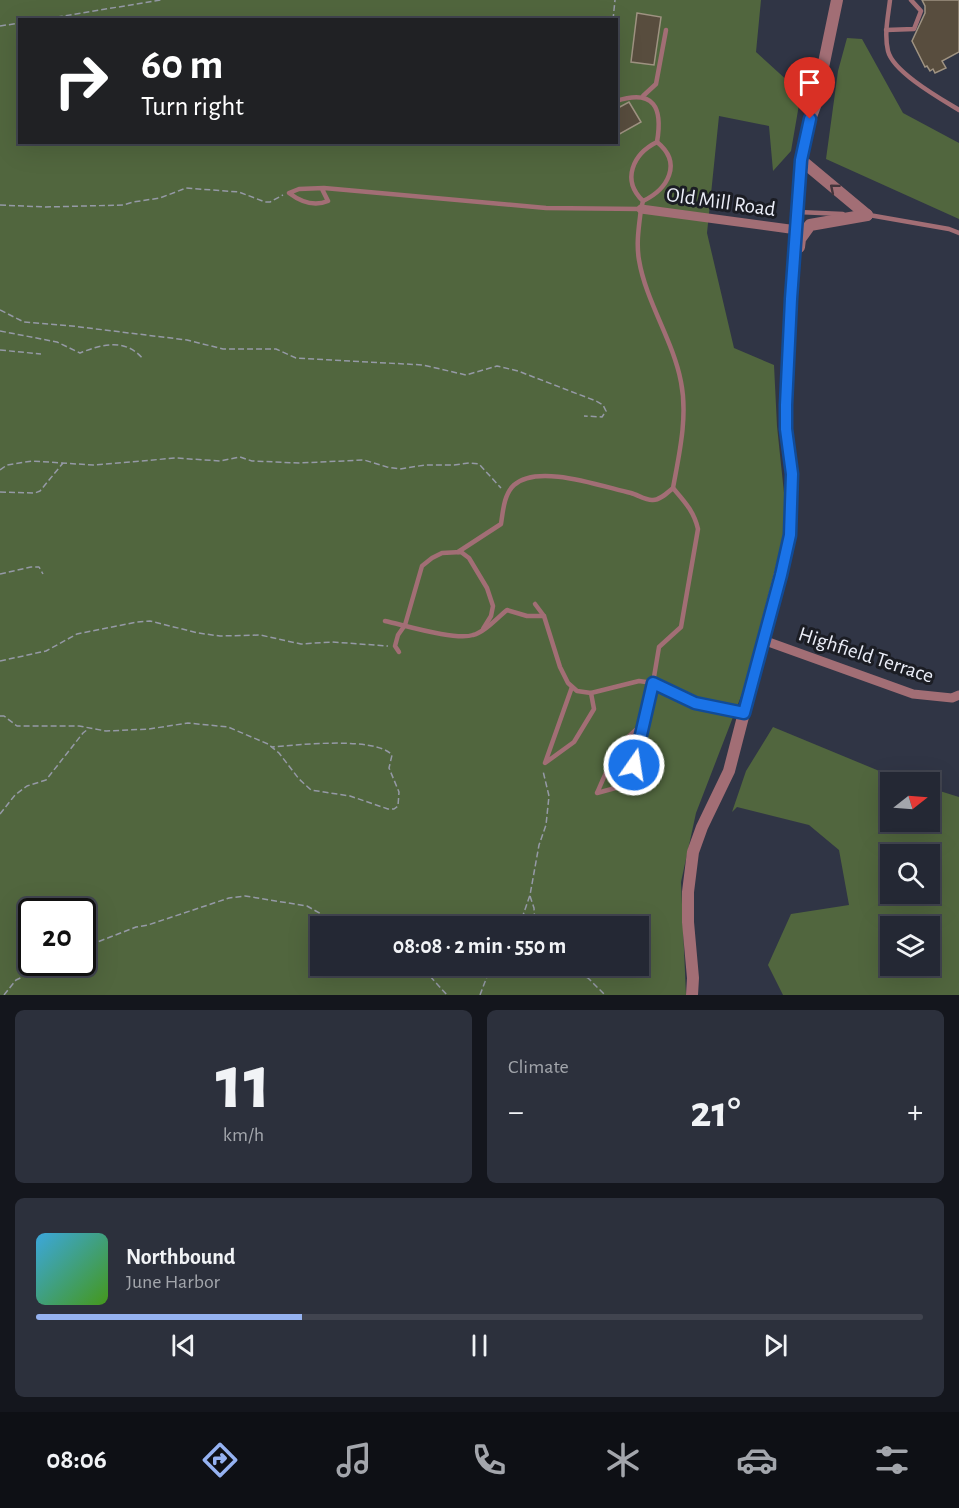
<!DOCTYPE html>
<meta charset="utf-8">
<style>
:root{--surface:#242834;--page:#2c303c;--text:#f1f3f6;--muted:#a3a6ac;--line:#41444f;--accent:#95b2f1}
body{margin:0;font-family:"Alegreya Sans",sans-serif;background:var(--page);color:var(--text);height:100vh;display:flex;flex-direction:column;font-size:22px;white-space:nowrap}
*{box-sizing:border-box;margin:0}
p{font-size:20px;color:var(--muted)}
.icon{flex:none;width:33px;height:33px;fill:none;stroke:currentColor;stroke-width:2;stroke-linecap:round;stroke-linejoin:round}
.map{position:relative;height:995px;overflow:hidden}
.panel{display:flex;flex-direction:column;gap:15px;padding:15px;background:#14161d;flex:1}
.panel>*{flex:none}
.hud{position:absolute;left:18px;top:18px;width:600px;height:126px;border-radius:0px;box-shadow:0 6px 24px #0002,0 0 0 2px var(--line);background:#202124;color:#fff;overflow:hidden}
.needle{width:39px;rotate:73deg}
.controls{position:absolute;left:880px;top:772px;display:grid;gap:12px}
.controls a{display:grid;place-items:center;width:60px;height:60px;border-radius:0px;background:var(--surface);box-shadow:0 6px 24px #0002,0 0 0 2px var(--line);font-size:30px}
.speed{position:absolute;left:18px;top:898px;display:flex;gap:12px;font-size:30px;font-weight:700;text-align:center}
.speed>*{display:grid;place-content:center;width:78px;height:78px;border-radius:50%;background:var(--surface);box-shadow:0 6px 24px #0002,0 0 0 2px var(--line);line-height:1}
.speed .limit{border:3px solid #111;border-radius:9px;background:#fff;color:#111}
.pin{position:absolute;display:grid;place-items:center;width:51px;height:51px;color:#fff;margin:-62px -26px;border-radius:50% 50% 50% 0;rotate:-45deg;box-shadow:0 0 6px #0007}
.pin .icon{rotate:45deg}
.me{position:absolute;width:66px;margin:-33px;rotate:13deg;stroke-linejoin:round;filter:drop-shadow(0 0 4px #0008)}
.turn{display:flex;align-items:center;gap:21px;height:126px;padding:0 24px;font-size:27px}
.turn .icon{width:78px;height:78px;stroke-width:2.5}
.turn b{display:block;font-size:42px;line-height:51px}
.big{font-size:45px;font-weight:700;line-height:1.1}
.panel .tile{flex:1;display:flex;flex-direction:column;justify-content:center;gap:9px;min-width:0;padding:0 21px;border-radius:9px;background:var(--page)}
.panel .dial{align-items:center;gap:0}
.dial b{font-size:78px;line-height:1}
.song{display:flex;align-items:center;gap:18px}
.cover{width:72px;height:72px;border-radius:9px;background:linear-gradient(135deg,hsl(200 70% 55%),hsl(100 70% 35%))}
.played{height:6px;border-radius:3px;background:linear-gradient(90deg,var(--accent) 30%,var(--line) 30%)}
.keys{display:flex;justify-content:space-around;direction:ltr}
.heat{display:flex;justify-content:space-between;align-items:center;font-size:33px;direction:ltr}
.panel .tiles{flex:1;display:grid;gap:15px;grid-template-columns:1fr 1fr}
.tile:last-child{grid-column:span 2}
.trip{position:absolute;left:310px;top:916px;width:339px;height:60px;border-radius:0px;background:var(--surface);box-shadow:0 6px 24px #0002,0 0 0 2px var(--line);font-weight:700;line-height:60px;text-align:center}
.tabs{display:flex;height:96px;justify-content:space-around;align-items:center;background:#0e1015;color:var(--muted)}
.tabs .icon{width:42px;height:42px}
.tabs .current{color:var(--accent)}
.tabs b{font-size:27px;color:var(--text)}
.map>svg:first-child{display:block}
.green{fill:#51663e;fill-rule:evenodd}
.building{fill:#584d3e;stroke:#9f9382;stroke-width:1.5}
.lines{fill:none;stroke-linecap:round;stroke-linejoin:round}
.path{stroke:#9599a6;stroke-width:1.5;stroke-dasharray:6 3;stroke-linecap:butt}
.service{stroke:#a26e75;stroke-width:4.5}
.minor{stroke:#a26e75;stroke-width:9}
.tertiary{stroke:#a26e75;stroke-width:12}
.oneway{stroke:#44353c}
.route-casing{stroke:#114b97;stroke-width:15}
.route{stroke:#1a73e8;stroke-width:10}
.labels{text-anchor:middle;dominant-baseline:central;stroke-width:6;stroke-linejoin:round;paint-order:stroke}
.street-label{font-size:21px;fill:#ebeef8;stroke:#1b1d24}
</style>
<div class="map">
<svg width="959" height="995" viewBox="0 0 959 995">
<rect width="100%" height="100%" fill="#303545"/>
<g class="green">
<path d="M0 0H761L756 52 801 93 791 151 773 171 769 126 719 116 707 233 734 348 774 365 777 426 788 531 750 673 696 813 681 882 686 995H0ZM20 20H616V142H20ZM32 912H82V963H32ZM321 927H639V966H321Z"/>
<polygon points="847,38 862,39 903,113 959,143 959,219 826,159 838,71"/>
<path d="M773 727 889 775 914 783H891V822H930V788L959 797V995H783L768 965 791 914 849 905 839 850 809 825 737 807 732 812 746 771ZM891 855H930V894H891ZM891 927H930V966H891Z"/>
</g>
<g class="building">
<polygon points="922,0 959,0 959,52 942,61 946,68 935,73 933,69 930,71 927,66 925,67 912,41 925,13 925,6"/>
<polygon points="637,13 661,17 654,65 631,62"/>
<polygon points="629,102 641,122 616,136 616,109"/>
</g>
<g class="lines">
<g class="path">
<polyline points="39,20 161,0"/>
<polyline points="613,20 615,0"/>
<polyline points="0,26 20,23"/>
<polyline points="0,205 46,207 123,205 133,202 160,198 186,188 239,192 265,202 270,202 283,195"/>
<polyline points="0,310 24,322 72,326 187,340 223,349 276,349 296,358 423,365 466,375 497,366 518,371 596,401 603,405 606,411 602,417 584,416"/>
<path d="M0 331 57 342 80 353C102 344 126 338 143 359"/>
<polyline points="0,350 41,354"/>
<polyline points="0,470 7,465 32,461 93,465 176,458 220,461 240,457 252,461 299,463 364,460 387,467 400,469 425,465 454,465 469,463 479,464 501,488"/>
<polyline points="0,492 35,493 40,491 63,463"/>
<polyline points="0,574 31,567 39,567 43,574"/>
<polyline points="0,661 46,651 77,634 137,622 150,621 198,633 220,636 260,635 301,644 332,642 388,646"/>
<path d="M0 716H4L17 726H79L106 731 149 729 188 723 228 727 268 744 279 753 299 779 311 790 350 796 388 809H394L398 806 399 792 389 768 392 755C375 736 297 745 271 747"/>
<polyline points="0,814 15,795 27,786 46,780 83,733 88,729"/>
<polyline points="530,896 534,908 535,927"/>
<polyline points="519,927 530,895 539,845 546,825 549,796 543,771"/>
<polyline points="82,948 136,927 148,925 229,898 245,896 307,906 344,927"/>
<polyline points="406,966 410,970 429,975 447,995"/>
<polyline points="541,966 547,966"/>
<polyline points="562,966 588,978 605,995"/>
<polyline points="4,995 16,980 52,963"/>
<polyline points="480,995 491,966"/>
</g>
<g class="service">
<path d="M890 0C888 17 884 34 888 51 893 72 941 99 959 110"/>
<polyline points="886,30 914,29 921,11 911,0"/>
<polyline points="643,96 656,84 666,30"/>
<path d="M616 101C654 89 663 107 657 142 633 154 621 180 643 201L641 209"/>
<path d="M324 188 299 189 289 193C301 202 314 207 328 201L322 189 324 188 546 208 641 209C639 226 636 243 639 260 646 302 673 340 681 382 688 417 679 455 673 488"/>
<path d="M643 201C668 189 683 163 657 142"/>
<polyline points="798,212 843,214"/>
<polyline points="869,215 949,229 959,233"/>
<path d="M458 552 501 524C503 511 504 494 514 485 538 463 603 487 631 493 638 495 647 501 653 500 660 500 667 493 673 488 684 501 694 511 698 529L681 627 659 647 653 683 630 784 597 793C608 768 619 739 643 725"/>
<polyline points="535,604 544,616 560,667 568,683 577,691 591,693 639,681 653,683 695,703 744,713"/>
<path d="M385 621C404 625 456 641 473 635 485 632 497 618 507 610L527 616H544"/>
<polyline points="399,652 395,646 398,635 405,625 422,566 432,558 442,553 461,552 469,558 487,588 493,606 491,616 483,629"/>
<polyline points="572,687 545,763 574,742 594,709 591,693"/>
</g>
<g class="minor">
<polyline points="641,209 797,230"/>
<polyline points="763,640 913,694 952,698 959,695"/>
</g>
<g class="tertiary">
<polyline points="801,160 867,215"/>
<polyline points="799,247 800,239 810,225 867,215"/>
<polyline points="692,995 693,978 688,922 688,892 693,852 702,827 729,771 790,535 792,474 786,429 786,405 791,299 801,160 810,119 815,106 837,0"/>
</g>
</g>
<defs><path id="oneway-chevron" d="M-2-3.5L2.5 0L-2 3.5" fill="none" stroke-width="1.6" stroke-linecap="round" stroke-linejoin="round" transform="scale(1.5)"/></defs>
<use class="oneway" href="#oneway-chevron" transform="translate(834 188) rotate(-140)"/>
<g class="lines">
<g class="route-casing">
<polyline id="route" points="634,765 653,683 695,703 744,713 781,575 790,535 792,474 786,429 786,405 791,299 801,160 810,119"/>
</g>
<use href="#route" class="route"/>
</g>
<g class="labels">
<g class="street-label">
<text transform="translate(721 202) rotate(8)">Old Mill Road</text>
<text transform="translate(866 655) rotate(18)">Highfield Terrace</text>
</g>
</g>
</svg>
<div class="controls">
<a><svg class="needle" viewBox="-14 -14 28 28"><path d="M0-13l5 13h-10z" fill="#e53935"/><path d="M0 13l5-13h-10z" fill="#a3a6ac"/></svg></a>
<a><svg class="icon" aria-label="search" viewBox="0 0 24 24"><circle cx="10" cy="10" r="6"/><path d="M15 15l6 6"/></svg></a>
<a><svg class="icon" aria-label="layers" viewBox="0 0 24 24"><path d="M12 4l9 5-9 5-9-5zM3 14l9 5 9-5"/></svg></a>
</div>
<div class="speed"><div class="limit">20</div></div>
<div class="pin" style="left:810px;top:119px;background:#d93025"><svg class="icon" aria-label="arrive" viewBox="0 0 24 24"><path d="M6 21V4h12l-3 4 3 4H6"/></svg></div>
<svg class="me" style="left:634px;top:765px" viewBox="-20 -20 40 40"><circle r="17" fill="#1a73e8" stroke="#fff" stroke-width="3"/><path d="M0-11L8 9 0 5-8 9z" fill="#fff"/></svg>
<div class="trip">08:08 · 2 min · 550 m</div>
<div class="hud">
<div class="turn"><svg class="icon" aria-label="right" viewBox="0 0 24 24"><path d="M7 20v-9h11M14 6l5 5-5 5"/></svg><div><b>60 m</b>Turn right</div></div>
</div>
</div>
<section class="panel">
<div class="tiles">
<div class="tile dial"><b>11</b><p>km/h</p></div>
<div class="tile"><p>Climate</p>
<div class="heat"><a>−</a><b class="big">21°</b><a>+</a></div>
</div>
<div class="tile">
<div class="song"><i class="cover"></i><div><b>Northbound</b><p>June Harbor</p></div></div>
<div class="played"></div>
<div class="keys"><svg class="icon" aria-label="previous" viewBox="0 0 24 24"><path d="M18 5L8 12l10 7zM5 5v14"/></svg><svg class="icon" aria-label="pause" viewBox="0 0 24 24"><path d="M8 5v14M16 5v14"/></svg><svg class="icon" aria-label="next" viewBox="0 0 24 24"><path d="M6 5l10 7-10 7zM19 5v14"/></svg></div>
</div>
</div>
</section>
<nav class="tabs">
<b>08:06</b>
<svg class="icon current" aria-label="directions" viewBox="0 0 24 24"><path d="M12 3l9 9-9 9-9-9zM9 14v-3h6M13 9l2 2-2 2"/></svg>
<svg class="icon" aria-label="music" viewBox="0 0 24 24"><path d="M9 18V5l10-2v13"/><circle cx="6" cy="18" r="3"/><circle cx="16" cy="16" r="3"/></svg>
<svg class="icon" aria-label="phone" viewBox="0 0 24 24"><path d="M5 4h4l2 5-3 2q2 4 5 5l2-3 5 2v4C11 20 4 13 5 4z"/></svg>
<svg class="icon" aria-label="climate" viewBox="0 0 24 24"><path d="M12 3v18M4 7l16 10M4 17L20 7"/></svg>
<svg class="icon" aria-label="car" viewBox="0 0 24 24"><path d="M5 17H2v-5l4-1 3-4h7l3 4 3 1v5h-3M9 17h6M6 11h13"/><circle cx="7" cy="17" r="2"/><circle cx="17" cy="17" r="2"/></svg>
<svg class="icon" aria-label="filters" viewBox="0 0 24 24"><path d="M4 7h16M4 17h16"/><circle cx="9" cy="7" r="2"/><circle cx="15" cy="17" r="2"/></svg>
</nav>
